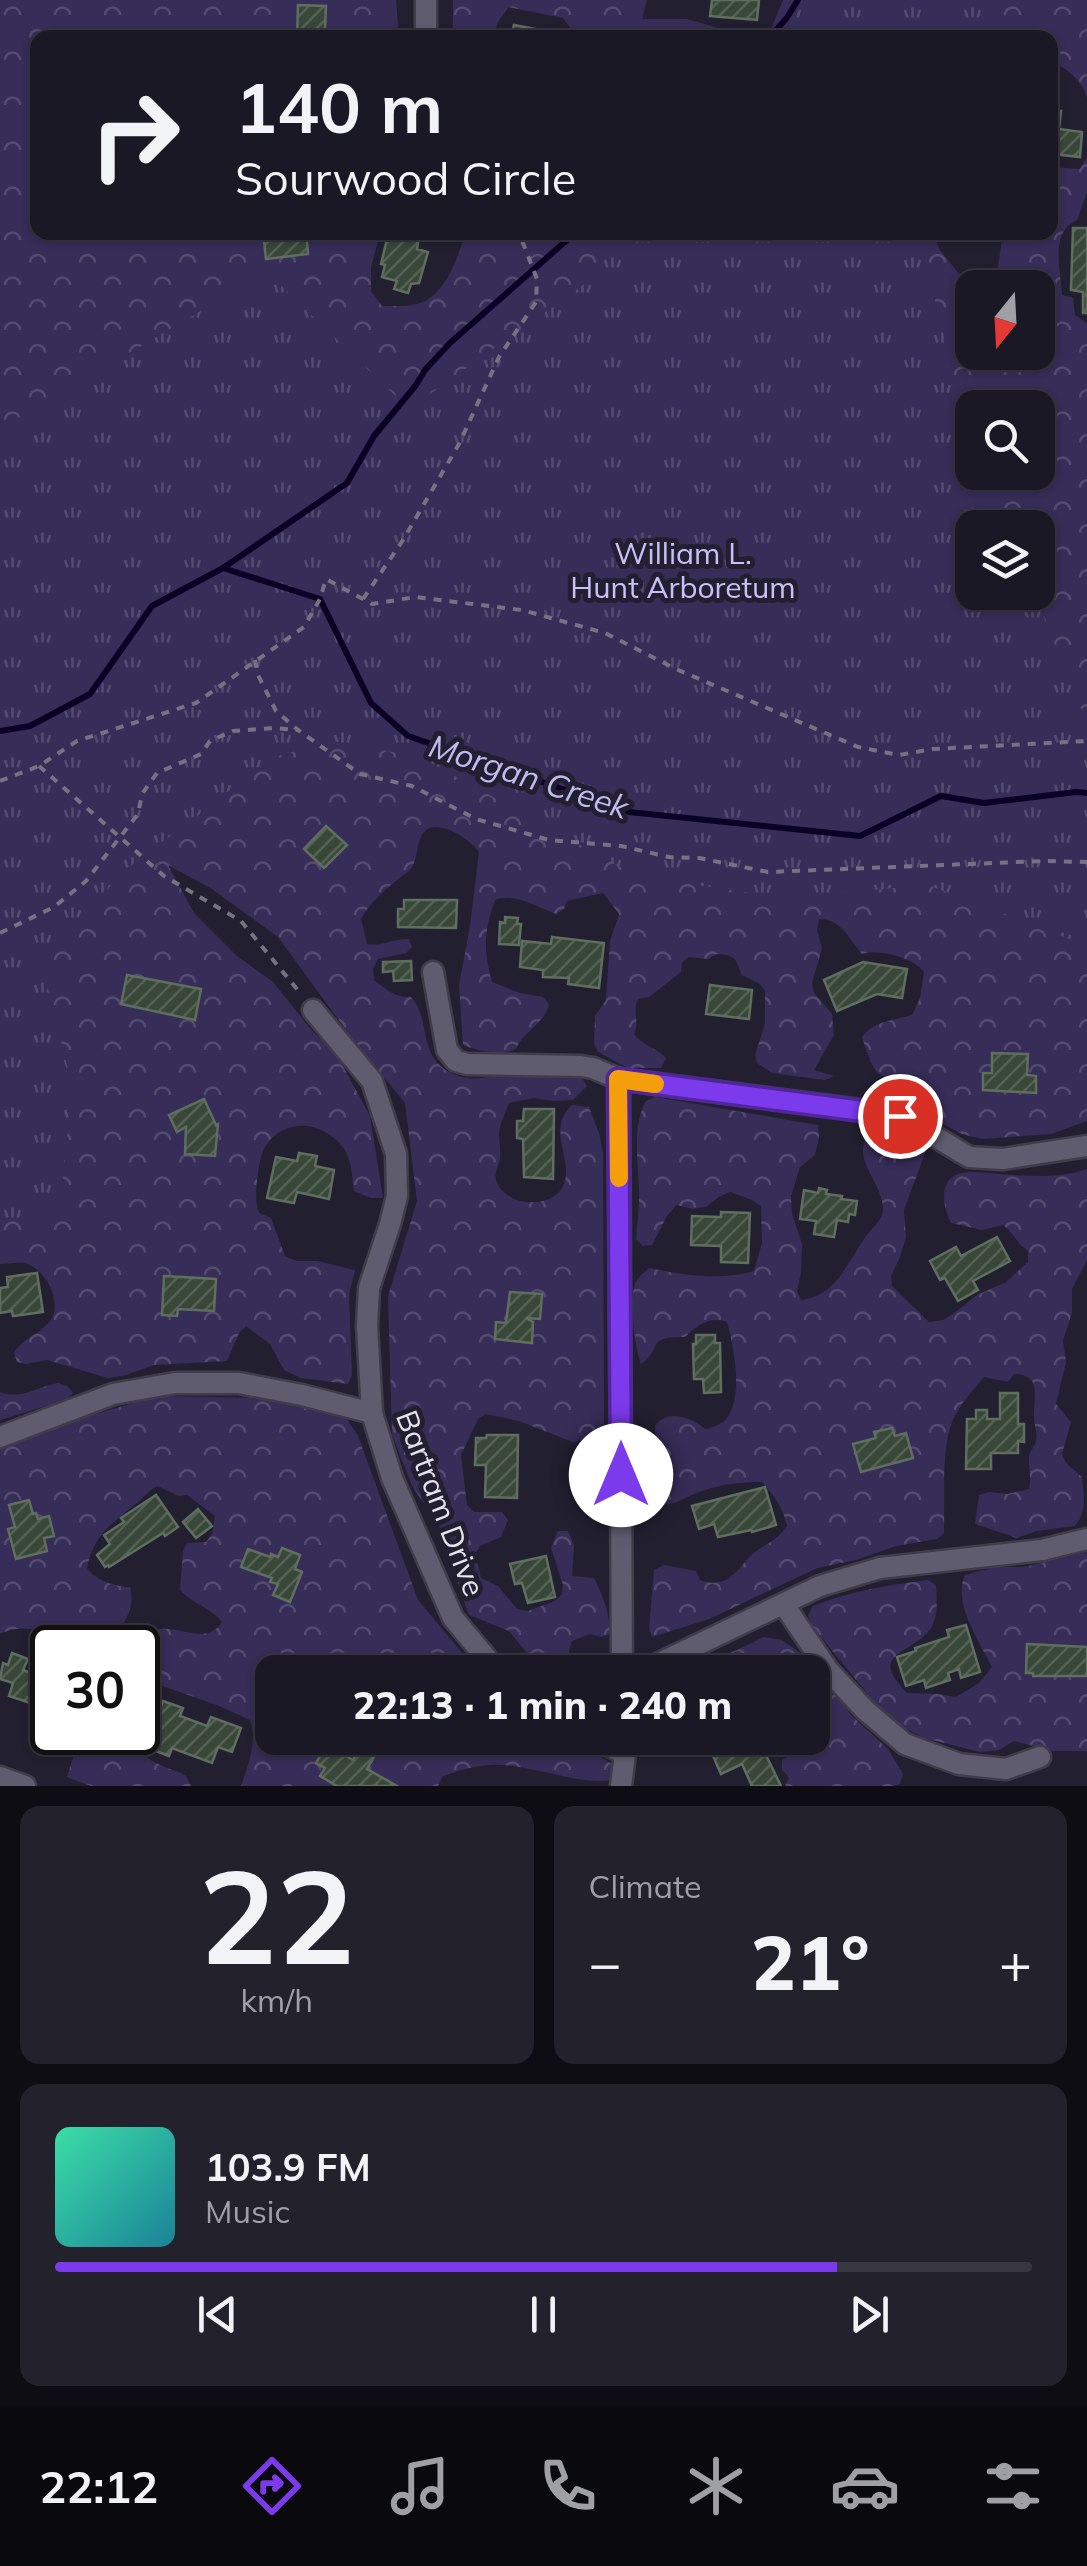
<!DOCTYPE html>
<meta charset="utf-8">
<style>
:root{--surface:#1a1824;--page:#23212c;--text:#f1f3f6;--muted:#9fa0a6;--line:#383741;--accent:#7c3aed}
body{margin:0;font-family:Mulish,sans-serif;background:var(--page);color:var(--text);height:100vh;display:flex;flex-direction:column;font-size:38px;white-space:nowrap}
*{box-sizing:border-box;margin:0}
p{font-size:32px;color:var(--muted)}
.icon{flex:none;width:55px;height:55px;fill:none;stroke:currentColor;stroke-width:2;stroke-linecap:round;stroke-linejoin:round}
.map{position:relative;height:1786px;overflow:hidden}
.side{display:flex;flex-direction:column;gap:20px;padding:20px;background:#0e0d14;flex:1}
.side>*{flex:none}
.banner{position:absolute;left:30px;top:30px;width:1028px;height:210px;border-radius:20px;box-shadow:0 2px 8px #0004,0 0 0 2px var(--line);background:#1a1824;color:var(--text);overflow:hidden}
.needle{width:65px;rotate:198deg}
.buttons{position:absolute;left:955px;top:270px;display:grid;gap:20px}
.buttons a{display:grid;place-items:center;width:100px;height:100px;border-radius:20px;background:var(--surface);box-shadow:0 2px 8px #0004,0 0 0 2px var(--line);font-size:50px}
.speed{position:absolute;left:30px;top:1625px;display:flex;gap:20px;font-size:50px;font-weight:700;text-align:center}
.speed>*{display:grid;place-content:center;width:130px;height:130px;border-radius:50%;background:var(--surface);box-shadow:0 2px 8px #0004,0 0 0 2px var(--line);line-height:1}
.speed .limit{border:5px solid #111;border-radius:15px;background:#fff;color:#111}
.pin{position:absolute;display:grid;place-items:center;width:85px;height:85px;color:#fff;margin:-42px;border:5px solid #fff;border-radius:50%;box-shadow:0 2px 10px #0007}
.me{position:absolute;width:110px;margin:-55px;rotate:0deg;stroke-linejoin:round;filter:drop-shadow(0 0 8px #0008)}
.turn{display:flex;align-items:center;gap:35px;height:210px;padding:0 40px;font-size:45px}
.turn .icon{width:130px;height:130px;stroke-width:2.5}
.turn b{display:block;font-size:70px;line-height:85px}
.big{font-size:75px;font-weight:800;line-height:1.1}
.side .card{flex:1;display:flex;flex-direction:column;justify-content:center;gap:15px;min-width:0;padding:0 35px;border-radius:20px;background:var(--page)}
.side .dial{align-items:center;gap:0}
.dial b{font-size:130px;line-height:1}
.song{display:flex;align-items:center;gap:30px}
.cover{width:120px;height:120px;border-radius:15px;background:linear-gradient(135deg,hsl(160 70% 55%),hsl(190 70% 35%))}
.played{height:10px;border-radius:5px;background:linear-gradient(90deg,var(--accent) 80%,var(--line) 80%)}
.keys{display:flex;justify-content:space-around;direction:ltr}
.heat{display:flex;justify-content:space-between;align-items:center;font-size:55px;direction:ltr}
.side .tiles{flex:1;display:grid;gap:20px;grid-template-columns:1fr 1fr}
.card:last-child{grid-column:span 2}
.trip{position:absolute;left:255px;top:1655px;width:575px;height:100px;border-radius:20px;background:var(--surface);box-shadow:0 2px 8px #0004,0 0 0 2px var(--line);font-weight:800;line-height:100px;text-align:center}
.tab-bar{display:flex;height:160px;justify-content:space-around;align-items:center;background:#0a0a0e;color:var(--muted)}
.tab-bar .icon{width:70px;height:70px}
.tab-bar .active{color:var(--accent)}
.tab-bar b{font-size:45px;color:var(--text)}
.map>svg:first-child{display:block}
.forest{fill:url(#forest-crowns);fill-rule:evenodd}
.park{fill:url(#park-tufts)}
.lines{fill:none;stroke-linecap:round;stroke-linejoin:round}
.stream{stroke:#0c0026;stroke-width:6}
.building{fill:url(#building-hatch);stroke:#5f6e5f;stroke-width:2.5}
.minor-casing{stroke:#403d4b;stroke-width:25}
.path{stroke:#757381;stroke-width:4;stroke-dasharray:8 8;stroke-linecap:butt}
.minor{stroke:#5e5c6e;stroke-width:20}
.route-casing{stroke:#51269a;stroke-width:25}
.route{stroke:#7c3aed;stroke-width:18}
.slow{stroke:#f59e0b;stroke-width:18}
.labels{text-anchor:middle;dominant-baseline:central;stroke-width:10;stroke-linejoin:round;paint-order:stroke}
.park-label{font-size:30px;fill:#c8bff8;stroke:#222030}
.street-label{font-size:30px;fill:#e5e3ee;stroke:#222030}
.water-label{font-size:32px;font-style:italic;fill:#c1b9f1;stroke:#222030}
</style>
<div class="map">
<svg width="1087" height="1786" viewBox="0 0 1087 1786">
<defs>
<pattern id="forest-crowns" width="20" height="18" patternUnits="userSpaceOnUse" patternTransform="scale(2.5)"><rect width="20" height="18" fill="#362d58"/><path d="M2 6a3 3 0 1 1 6 0M12 15a3 3 0 1 1 6 0" fill="none" stroke="#534b70"/></pattern>
<pattern id="park-tufts" width="24" height="20" patternUnits="userSpaceOnUse" patternTransform="scale(2.5)"><rect width="24" height="20" fill="#362d58"/><path d="M3 7l-1-3M5 7V3M7 7l1-3M15 17l-1-3M17 17v-4M19 17l1-3" fill="none" stroke="#534b70"/></pattern>
<pattern id="building-hatch" width="6" height="6" patternUnits="userSpaceOnUse" patternTransform="scale(2.5)"><rect width="6" height="6" fill="#394739"/><path d="M-1 1l2-2M0 6l6-6M5 7l2-2" fill="none" stroke="#566156"/></pattern>
</defs>
<rect width="100%" height="100%" fill="#222030"/>
<g class="forest">
<path d="M0 0H396L399 37 38 38V232L380 233 371 267V291L382 306C395 306 411 307 423 302 448 290 458 256 466 232L934 233 939 249 968 285 996 280 1003 233 1050 232V167L1080 169 1087 157V192L1077 220C1049 232 1061 271 1062 295L1073 298 1075 315 1087 323V1121L1051 1134 982 1139 962 1134 936 1120 915 1102 911 1084C871 1076 876 1074 862 1038 870 1022 895 1020 912 1015L920 998 924 972C915 958 877 948 862 954 850 939 840 918 819 919L817 930 822 948 812 983 814 993 832 1014 834 1035 814 1070 834 1076 825 1080 772 1073 757 1063 755 1055 765 1024V991L760 984 742 975 735 959 727 955 717 954 708 959 688 957 682 963 681 972 649 997 638 999C632 1011 640 1022 634 1034 643 1046 656 1047 666 1058L661 1068H628L598 1052 594 1044 595 1016 606 1000 610 941 619 914 603 893 567 901 564 909 556 914C538 907 514 892 495 900 484 930 483 950 492 982L520 993 543 997 549 1004C546 1023 523 1031 516 1049 501 1056 478 1051 463 1045L459 985 470 926 479 852C471 840 438 817 424 832 416 842 418 859 411 869 407 873 402 876 398 879 383 892 370 902 361 919L367 944C382 947 394 938 409 939L412 947 406 953 378 959 373 969 374 980C386 989 395 998 411 997 426 1012 422 1037 432 1055 442 1074 467 1082 487 1077 497 1074 507 1069 518 1068 535 1067 555 1072 573 1074L582 1078 587 1086 573 1100 554 1101 534 1098 509 1103C505 1113 500 1123 499 1134 499 1141 501 1150 500 1158 499 1166 494 1173 496 1180 504 1206 549 1210 562 1188 577 1163 544 1131 572 1105L589 1107 599 1133 603 1153 604 1436 573 1442 519 1421 486 1414 478 1419 461 1455 467 1505 474 1512H502L508 1520 501 1537 480 1546 475 1554 481 1578 498 1586 517 1609 528 1611 555 1601 562 1594 563 1585 551 1548 558 1531H568L574 1546 572 1576 594 1578C603 1596 610 1614 610 1634L600 1637 590 1634 572 1641 569 1651 568 1670 555 1668 528 1654 509 1631 469 1615 451 1565 444 1536 438 1523 413 1488 392 1435 388 1296 417 1201 405 1103 349 1034 278 937 212 889 168 865 194 913 237 956 273 982 309 1027 338 1057 370 1116 383 1198H371L354 1191C352 1176 352 1158 342 1146 324 1124 293 1118 272 1138 261 1147 258 1168 257 1182 256 1193 255 1202 259 1213L271 1218 285 1256 297 1261H317L355 1270 349 1294 352 1375 348 1384 301 1378 284 1370 270 1344 246 1326 239 1333 227 1361 154 1365 126 1375 108 1378 47 1360 26 1364 17 1362 14 1353C23 1338 40 1334 50 1321 64 1303 45 1267 24 1263 17 1262 7 1264 0 1264ZM972 288H1038V352H972ZM972 408H1038V472H972ZM972 528H1038V592H972Z"/>
<path d="M453 0H647L642 19H687L749 37 769 34 783 0H1087V97C1081 79 1066 68 1050 60V38L577 37 563 18 508 7 498 22 493 37 453 38Z"/>
<path d="M655 1097 818 1125 819 1137 815 1155 800 1167 791 1196 792 1214 802 1244 801 1273 797 1291 801 1300C837 1296 848 1261 866 1236 872 1228 882 1221 883 1210 884 1183 852 1162 867 1136L885 1132 928 1145 904 1210 906 1237 900 1257 891 1276 892 1286 929 1322 943 1320 953 1314 977 1295 1006 1282 1028 1262V1251C1017 1244 1014 1233 1003 1225L982 1230 951 1223C944 1209 937 1182 958 1174 970 1170 987 1173 999 1174 1028 1176 1059 1179 1087 1169V1260L1072 1289V1313L1063 1340 1066 1362 1056 1404 1071 1422 1062 1454 1066 1463 1082 1477C1084 1496 1087 1511 1075 1526L1036 1531 1017 1538 975 1524 979 1495 989 1492 1007 1494 1029 1489C1032 1476 1028 1468 1029 1456 1030 1452 1035 1445 1036 1441 1038 1433 1034 1425 1034 1417 1033 1397 1043 1375 1014 1374L1008 1382 984 1377C972 1391 959 1405 952 1422 941 1450 945 1502 944 1533L937 1539 896 1546 856 1560 817 1568 709 1619 652 1637 649 1628 654 1570 664 1565 696 1571 700 1580C730 1591 737 1567 755 1552 770 1541 774 1543 787 1526 783 1508 775 1496 762 1482 741 1482 722 1484 702 1491 688 1495 677 1505 662 1505L658 1496 655 1427C665 1408 692 1417 705 1429 713 1427 721 1425 726 1419 744 1397 734 1347 727 1322 709 1316 698 1325 685 1337 645 1336 664 1347 641 1364 635 1346 627 1297 637 1280 640 1275 645 1272 649 1268 683 1275 721 1281 754 1271L762 1243 761 1206 752 1200 730 1192 720 1196 706 1207 693 1209 676 1205 667 1216 652 1245 643 1246 636 1239C637 1225 639 1211 639 1198 640 1166 630 1130 646 1101Z"/>
<path d="M58 1383 67 1386 73 1393 66 1400 0 1420V1392C21 1400 37 1387 58 1383Z"/>
<path d="M158 1396 270 1398 347 1419 358 1436 418 1600 478 1672H272V1738H568L612 1764V1780C578 1786 527 1762 489 1765 474 1766 457 1771 443 1776L438 1786H241C248 1766 258 1740 250 1720L217 1705 154 1683 147 1689C144 1707 133 1747 149 1759 159 1766 175 1770 186 1776L191 1786H91L67 1777 81 1733 138 1732V1648L134 1647C141 1640 150 1631 161 1629 181 1627 208 1645 222 1622 211 1607 192 1604 180 1590L183 1551 187 1543 206 1542 212 1534 215 1516 187 1495 178 1496 158 1486C148 1490 146 1496 138 1502 113 1523 94 1533 87 1568 95 1580 116 1587 130 1587 137 1611 119 1630 106 1647 70 1647 36 1616 0 1634V1446L40 1430Z"/>
<path d="M1087 1552V1751H1053L1014 1741 999 1750 980 1752 924 1738 889 1720 812 1626 808 1615 813 1606C851 1591 888 1585 928 1580L936 1585C937 1600 939 1621 927 1633 905 1656 869 1654 907 1693L938 1694 956 1697 979 1683 992 1667C980 1642 952 1603 965 1575L995 1567H1024Z"/>
<path d="M763 1637 782 1640 806 1657 852 1716 888 1749 903 1774 900 1784 894 1786H785L789 1778 782 1769V1760L804 1748 810 1738H812V1672H668C679 1667 688 1665 700 1662 722 1657 744 1648 763 1637Z"/>
</g>
<g class="park">
<polygon points="801,0 993,0 980,37 785,37"/>
<polygon points="609,233 918,233 965,420 972,440 972,472 986,473 1008,527 972,528 972,592 1034,593 1087,723 1087,941 1080,943 928,885 785,898 637,876 420,757 332,741 270,758 191,821 136,861 40,956 72,1086 60,1207 0,1224 0,429 267,272 409,409 600,273"/>
</g>
<g class="lines">
<g class="stream">
<polyline points="769,38 786,19 798,0"/>
<polyline points="223,568 347,483 374,436 416,385 425,370 450,343 576,232"/>
<polyline points="0,731 30,726 90,694 152,606 223,568 320,599 371,703 408,736 629,812 860,836 941,796 984,803 1076,792 1087,793"/>
</g>
</g>
<g class="building">
<polygon points="712,0 759,0 757,20 710,16"/>
<polygon points="298,5 326,6 325,30 332,30 331,38 297,38"/>
<polygon points="514,25 546,31 545,38 511,38"/>
<polygon points="1050,110 1061,111 1059,129 1082,132 1080,157 1051,154 1053,140 1050,140"/>
<polygon points="1073,228 1087,228 1087,313 1083,313 1083,292 1071,290"/>
<polygon points="263,232 306,232 308,254 266,259"/>
<polygon points="393,232 420,232 417,249 428,252 419,283 411,284 408,293 394,289 397,281 382,277 385,265 381,264 387,239 391,240"/>
<polygon points="326,826 347,845 324,868 304,849"/>
<polygon points="404,900 457,900 456,928 398,927 398,909 404,909"/>
<polygon points="505,917 518,918 517,924 521,924 519,945 499,944 500,922 505,923"/>
<polygon points="552,937 604,943 599,988 568,984 569,978 543,977 543,970 520,967 522,941 551,944"/>
<polygon points="411,961 412,980 394,981 393,971 383,972 383,962"/>
<polygon points="863,962 907,969 902,998 877,994 837,1011 824,980"/>
<polygon points="127,975 201,989 195,1020 121,1004"/>
<polygon points="710,985 752,990 749,1019 706,1014"/>
<polygon points="992,1053 1028,1054 1027,1075 1036,1076 1036,1093 983,1090 983,1073 992,1073"/>
<polygon points="204,1099 216,1125 218,1124 215,1156 185,1154 186,1127 177,1132 169,1115"/>
<polygon points="524,1109 554,1109 553,1179 524,1177 523,1139 517,1138 517,1121 523,1121"/>
<polygon points="299,1153 317,1156 315,1166 334,1170 329,1199 297,1192 294,1203 267,1198 276,1157 297,1161"/>
<polygon points="819,1188 827,1190 826,1194 842,1196 841,1199 857,1201 855,1215 849,1214 848,1222 837,1220 834,1237 814,1234 816,1221 800,1219 804,1190 818,1193"/>
<polygon points="721,1212 750,1213 748,1263 721,1262 721,1246 691,1245 692,1216 721,1217"/>
<polygon points="997,1237 1010,1261 973,1281 978,1290 958,1301 945,1278 940,1280 930,1261 956,1247 961,1256"/>
<polygon points="37,1273 43,1312 13,1316 12,1311 0,1313 0,1288 8,1287 7,1277"/>
<polygon points="164,1276 216,1279 214,1311 178,1309 177,1316 162,1315"/>
<polygon points="510,1292 542,1294 540,1319 526,1318 533,1322 532,1343 495,1339 496,1322 506,1323"/>
<polygon points="696,1335 715,1335 715,1343 720,1343 721,1392 704,1393 703,1379 694,1379 693,1344 696,1344"/>
<polygon points="1000,1393 1018,1393 1018,1424 1024,1424 1024,1442 1018,1441 1018,1453 991,1453 991,1469 966,1469 967,1419 976,1419 976,1410 987,1410 987,1419 1000,1419"/>
<polygon points="892,1428 895,1436 906,1433 913,1458 861,1472 853,1444 876,1438 874,1432"/>
<polygon points="487,1435 518,1435 517,1498 485,1497 486,1465 475,1465 476,1438 486,1438"/>
<polygon points="765,1487 776,1525 752,1532 751,1530 718,1537 714,1524 699,1529 692,1506"/>
<polygon points="156,1495 178,1527 165,1536 163,1533 109,1567 108,1565 105,1567 97,1555 110,1544 104,1535 124,1522 121,1518"/>
<polygon points="29,1500 33,1514 36,1513 38,1519 49,1516 54,1536 44,1538 47,1551 16,1559 8,1529 15,1527 9,1505"/>
<polygon points="198,1509 212,1526 196,1538 183,1522"/>
<polygon points="282,1548 300,1555 295,1569 302,1572 290,1602 273,1595 278,1584 270,1582 272,1578 241,1567 248,1549 270,1557 271,1554 278,1557"/>
<polygon points="546,1556 555,1597 528,1603 522,1583 515,1584 510,1564"/>
<polygon points="966,1625 980,1672 961,1678 959,1669 948,1673 950,1680 926,1688 924,1680 906,1686 897,1657 916,1651 915,1648 949,1637 947,1630"/>
<polygon points="1027,1644 1087,1647 1087,1676 1033,1676 1033,1673 1026,1673"/>
<polygon points="12,1653 28,1659 23,1670 41,1677 47,1659 52,1661 52,1687 43,1684 36,1705 9,1696 13,1683 0,1679 3,1663 8,1665"/>
<polygon points="163,1701 183,1708 180,1716 207,1726 211,1717 241,1728 232,1752 218,1747 212,1763 172,1748 169,1756 146,1747"/>
<polygon points="731,1738 762,1738 760,1743 781,1786 752,1786 742,1764 721,1774 711,1751 729,1742"/>
<polygon points="327,1745 353,1760 359,1748 374,1757 367,1769 397,1786 337,1786 320,1776 325,1768 316,1763"/>
</g>
<g class="lines">
<g class="minor-casing">
<g id="minor">
<polyline points="426,0 426,38"/>
<polyline points="433,972 447,1050 456,1061 467,1064 581,1066 593,1068 619,1079 899,1115 969,1157 1003,1159 1087,1146"/>
<polyline points="313,1010 372,1081 396,1154 397,1196 390,1224 369,1288 367,1326 372,1413 392,1478 453,1618 498,1672"/>
<polyline points="619,1079 622,1672"/>
<polyline points="0,1437 113,1394 175,1383 239,1383 302,1395 372,1413"/>
<polyline points="784,1605 828,1670 865,1710 905,1744 959,1764 1006,1769 1040,1757"/>
<polyline points="641,1672 820,1586 880,1568 1042,1550 1087,1539"/>
<polyline points="594,1738 625,1754"/>
<polyline points="0,1777 25,1786"/>
<polyline points="621,1786 625,1754 624,1738"/>
</g>
</g>
<g class="path">
<polyline points="363,599 403,540 459,444 499,357 536,302 537,279 523,243 513,232"/>
<polyline points="255,660 258,675 276,711 298,730 360,774 412,786 476,819 549,840 621,846 669,857 699,858 768,872 1044,861 1087,862"/>
<polyline points="39,766 164,876 241,921 301,994"/>
<polyline points="0,781 39,766 77,741 196,703 304,627 320,599 326,579 372,604 415,597 522,610 605,633 676,669 858,747 899,755 933,749 1087,741"/>
<polyline points="0,933 54,907 86,881 138,814 142,794 157,773 201,754 210,741 233,731 275,728 297,730"/>
</g>
<use href="#minor" class="minor"/>
</g>
<g class="lines">
<g class="route-casing">
<polyline id="route" points="621,1475 618,1079 900,1116"/>
</g>
<use href="#route" class="route"/>
<polyline class="slow" points="619,1178 618,1079 655,1084"/>
</g>
<g class="labels">
<g class="park-label">
<text x="683" y="553">William L.<tspan x="683" dy="34">Hunt Arboretum</tspan></text>
</g>
<g class="street-label">
<text transform="translate(441 1503) rotate(69)">Bartram Drive</text>
</g>
<g class="water-label">
<text transform="translate(529 776) rotate(18)">Morgan Creek</text>
</g>
</g>
</svg>
<div class="buttons">
<a><svg class="needle" viewBox="-14 -14 28 28"><path d="M0-13l5 13h-10z" fill="#e53935"/><path d="M0 13l5-13h-10z" fill="#9fa0a6"/></svg></a>
<a><svg class="icon" aria-label="search" viewBox="0 0 24 24"><circle cx="10" cy="10" r="6"/><path d="M15 15l6 6"/></svg></a>
<a><svg class="icon" aria-label="layers" viewBox="0 0 24 24"><path d="M12 4l9 5-9 5-9-5zM3 14l9 5 9-5"/></svg></a>
</div>
<div class="speed"><div class="limit">30</div></div>
<div class="pin" style="left:900px;top:1116px;background:#d93025"><svg class="icon" aria-label="arrive" viewBox="0 0 24 24"><path d="M6 21V4h12l-3 4 3 4H6"/></svg></div>
<svg class="me" style="left:621px;top:1475px" viewBox="-20 -20 40 40"><circle r="19" fill="#fff"/><path d="M0-13L10 11 0 6-10 11z" fill="#7c3aed"/></svg>
<div class="trip">22:13 · 1 min · 240 m</div>
<div class="banner">
<div class="turn"><svg class="icon" aria-label="right" viewBox="0 0 24 24"><path d="M7 20v-9h11M14 6l5 5-5 5"/></svg><div><b>140 m</b>Sourwood Circle</div></div>
</div>
</div>
<section class="side">
<div class="tiles">
<div class="card dial"><b>22</b><p>km/h</p></div>
<div class="card"><p>Climate</p>
<div class="heat"><a>−</a><b class="big">21°</b><a>+</a></div>
</div>
<div class="card">
<div class="song"><i class="cover"></i><div><b>103.9 FM</b><p>Music</p></div></div>
<div class="played"></div>
<div class="keys"><svg class="icon" aria-label="previous" viewBox="0 0 24 24"><path d="M18 5L8 12l10 7zM5 5v14"/></svg><svg class="icon" aria-label="pause" viewBox="0 0 24 24"><path d="M8 5v14M16 5v14"/></svg><svg class="icon" aria-label="next" viewBox="0 0 24 24"><path d="M6 5l10 7-10 7zM19 5v14"/></svg></div>
</div>
</div>
</section>
<nav class="tab-bar">
<b>22:12</b>
<svg class="icon active" aria-label="directions" viewBox="0 0 24 24"><path d="M12 3l9 9-9 9-9-9zM9 14v-3h6M13 9l2 2-2 2"/></svg>
<svg class="icon" aria-label="music" viewBox="0 0 24 24"><path d="M9 18V5l10-2v13"/><circle cx="6" cy="18" r="3"/><circle cx="16" cy="16" r="3"/></svg>
<svg class="icon" aria-label="phone" viewBox="0 0 24 24"><path d="M5 4h4l2 5-3 2q2 4 5 5l2-3 5 2v4C11 20 4 13 5 4z"/></svg>
<svg class="icon" aria-label="climate" viewBox="0 0 24 24"><path d="M12 3v18M4 7l16 10M4 17L20 7"/></svg>
<svg class="icon" aria-label="car" viewBox="0 0 24 24"><path d="M5 17H2v-5l4-1 3-4h7l3 4 3 1v5h-3M9 17h6M6 11h13"/><circle cx="7" cy="17" r="2"/><circle cx="17" cy="17" r="2"/></svg>
<svg class="icon" aria-label="filters" viewBox="0 0 24 24"><path d="M4 7h16M4 17h16"/><circle cx="9" cy="7" r="2"/><circle cx="15" cy="17" r="2"/></svg>
</nav>
